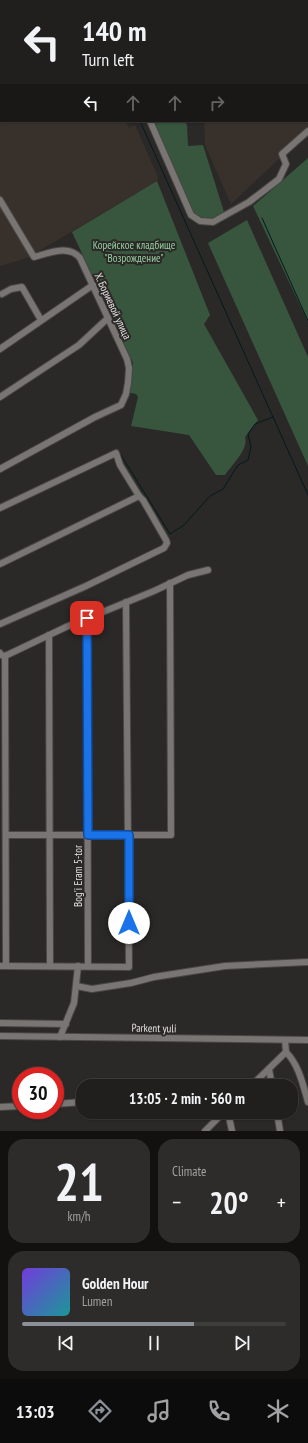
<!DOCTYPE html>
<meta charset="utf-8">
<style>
:root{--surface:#201f1d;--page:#2d2c2a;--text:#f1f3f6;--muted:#a2a2a4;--line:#3d3d3b;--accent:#8c9099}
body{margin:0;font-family:"PT Sans Narrow",sans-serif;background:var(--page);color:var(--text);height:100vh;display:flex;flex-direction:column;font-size:15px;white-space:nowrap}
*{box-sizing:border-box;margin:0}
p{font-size:13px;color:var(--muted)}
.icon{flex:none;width:22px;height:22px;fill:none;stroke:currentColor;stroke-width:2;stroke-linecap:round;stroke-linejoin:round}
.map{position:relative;height:1131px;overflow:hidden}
.panel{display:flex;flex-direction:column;gap:8px;padding:8px;background:#121110;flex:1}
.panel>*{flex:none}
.guide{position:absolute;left:0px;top:0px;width:308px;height:122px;box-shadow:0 1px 3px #0004,0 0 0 1px var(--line);background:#201f1d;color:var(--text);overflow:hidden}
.speed{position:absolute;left:12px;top:1067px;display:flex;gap:8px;font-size:20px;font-weight:700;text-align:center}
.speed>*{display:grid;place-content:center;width:52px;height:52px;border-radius:50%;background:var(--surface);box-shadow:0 1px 3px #0004,0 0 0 1px var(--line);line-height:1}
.speed .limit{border:6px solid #d22;background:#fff;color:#111}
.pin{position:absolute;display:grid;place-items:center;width:34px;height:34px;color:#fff;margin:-17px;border-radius:8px;box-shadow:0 2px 6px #0006}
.me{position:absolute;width:44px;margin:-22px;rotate:0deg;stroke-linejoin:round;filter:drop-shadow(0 0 3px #0008)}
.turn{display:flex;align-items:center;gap:14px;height:84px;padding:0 16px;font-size:18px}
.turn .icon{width:52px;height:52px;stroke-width:2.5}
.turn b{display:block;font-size:28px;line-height:34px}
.lanes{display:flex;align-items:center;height:38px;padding:0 16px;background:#0003;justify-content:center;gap:20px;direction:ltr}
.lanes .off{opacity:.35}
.big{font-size:30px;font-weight:700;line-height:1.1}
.panel .widget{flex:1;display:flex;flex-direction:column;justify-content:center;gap:6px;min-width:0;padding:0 14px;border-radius:16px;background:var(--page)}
.panel .dial{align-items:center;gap:0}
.dial b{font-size:52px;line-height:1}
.song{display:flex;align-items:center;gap:12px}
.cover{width:48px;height:48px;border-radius:6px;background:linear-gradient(135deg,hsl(260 70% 55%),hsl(180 70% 35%))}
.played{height:4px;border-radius:2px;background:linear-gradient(90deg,var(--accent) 65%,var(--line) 65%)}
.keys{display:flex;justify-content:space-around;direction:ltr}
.heat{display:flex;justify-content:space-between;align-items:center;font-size:22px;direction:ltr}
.panel .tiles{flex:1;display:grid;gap:8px;grid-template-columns:1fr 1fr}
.widget:last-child{grid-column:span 2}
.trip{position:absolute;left:76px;top:1079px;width:222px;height:40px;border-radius:16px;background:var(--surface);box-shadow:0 1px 3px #0004,0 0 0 1px var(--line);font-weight:700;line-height:40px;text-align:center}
.tabs{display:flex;height:64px;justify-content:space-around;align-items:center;background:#0d0c0c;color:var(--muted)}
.tabs .icon{width:28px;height:28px}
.tabs .active{color:var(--accent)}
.tabs b{font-size:18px;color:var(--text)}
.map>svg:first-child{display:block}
.built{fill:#38312b}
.green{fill:#38553e}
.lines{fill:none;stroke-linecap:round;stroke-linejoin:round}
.stream{stroke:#001a1f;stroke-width:1}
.canal{stroke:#001a1f;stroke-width:4.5}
.minor-casing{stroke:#4a4746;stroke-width:8}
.minor{stroke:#787573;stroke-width:6}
.route-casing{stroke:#114b97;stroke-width:10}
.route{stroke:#1a73e8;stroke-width:7}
.labels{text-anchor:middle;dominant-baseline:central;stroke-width:4;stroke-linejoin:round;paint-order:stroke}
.park-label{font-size:11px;fill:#96cfa0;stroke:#2b2927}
.street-label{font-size:11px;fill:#e4e2e0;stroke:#2b2927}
</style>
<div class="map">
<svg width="308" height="1131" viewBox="0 0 308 1131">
<rect width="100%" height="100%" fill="#2b2927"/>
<g class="built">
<polygon points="307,11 308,135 287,154 279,159 231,204 205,145 204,121 307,121"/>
<polygon points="0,58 1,58 1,121 126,121 129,128 135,125 158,177 157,181 27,258 0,266"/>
</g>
<g class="green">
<polygon points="154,121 184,121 187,125 188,146 203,145 225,215 210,220 193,214"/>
<polygon points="308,158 308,322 253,206"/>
<path d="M157 181 210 315 204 324 258 420 245 437C249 449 232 465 225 475H216L189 435 131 426 138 397 136 394 127 392 133 363 72 232Z"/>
<polygon points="247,220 308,357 308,466 208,243"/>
</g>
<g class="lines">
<g class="stream">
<polyline points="86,0 86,1"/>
<polyline points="140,121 308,495"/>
<polyline points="262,218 308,321"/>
<polyline points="121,455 170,534 184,525 210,496 223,489 238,465 248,460 251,447 248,434 255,424 273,417"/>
</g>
<g class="canal">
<polyline points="76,1 76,0"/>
<polyline points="0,55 1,54"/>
</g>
<g class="minor-casing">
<g id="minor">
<polyline points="303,0 303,1"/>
<polyline points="170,1 170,0"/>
<polyline points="307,5 308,7"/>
<polyline points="0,51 1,50"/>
<polyline points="150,121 191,215 200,221 213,222 249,202 279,179 286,164 282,154 308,131"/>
<path d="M0 200 34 257C49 253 69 244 80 258L127 359 129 368 128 383 126 394 121 405 95 417 0 469"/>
<polyline points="2,294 11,289 22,287 41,320"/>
<polyline points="0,349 93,285"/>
<polyline points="0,397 79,345 108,318"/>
<polyline points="0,508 116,453 120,465 139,496 143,500 166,540 167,543 164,548 86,586 0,624"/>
<polyline points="0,564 139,496"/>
<polyline points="87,618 88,966"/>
<polyline points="49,635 50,966"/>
<polyline points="0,653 1,655 5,656 66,627 154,591 188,575 208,570"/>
<polyline points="5,656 6,966"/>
<polyline points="6,835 171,835 170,583"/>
<polyline points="0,966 129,967 126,602"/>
<polyline points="76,986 92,989 131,983 154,977 225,966 308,962"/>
<polyline points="0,1023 66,1024"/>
<polyline points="0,1036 308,1040"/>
<polyline points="60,1037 74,1003 78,966"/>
<path d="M286 1052C299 1065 303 1085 308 1102"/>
<polyline points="269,1069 272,1086"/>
<polyline points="251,1086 286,1052 285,1040"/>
<polyline points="55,1104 83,1102"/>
<polyline points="0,1107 21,1106"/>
<polyline points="228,1112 232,1131"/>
<polyline points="277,1112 280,1131"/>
<polyline points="205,1131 224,1112"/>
</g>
</g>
<use href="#minor" class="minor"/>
</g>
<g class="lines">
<g class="route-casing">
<polyline id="route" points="87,618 88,835 129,835 129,923"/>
</g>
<use href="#route" class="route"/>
</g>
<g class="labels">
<g class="park-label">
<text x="134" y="245">Корейское кладбище<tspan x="134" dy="13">"Возрождение"</tspan></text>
</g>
<g class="street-label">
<text transform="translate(113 306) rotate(65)">Х. Бориевой улица</text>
<text transform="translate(78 876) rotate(-90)">Bog'i Eram 5-tor</text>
<text transform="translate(154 1028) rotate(1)">Parkent yuli</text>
</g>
</g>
</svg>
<div class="speed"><div class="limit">30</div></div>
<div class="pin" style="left:87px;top:618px;background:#d93025"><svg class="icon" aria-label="arrive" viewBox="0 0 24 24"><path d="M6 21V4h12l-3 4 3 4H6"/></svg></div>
<svg class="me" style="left:129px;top:923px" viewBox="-20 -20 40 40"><circle r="19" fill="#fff"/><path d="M0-13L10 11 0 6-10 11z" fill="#1a73e8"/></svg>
<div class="trip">13:05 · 2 min · 560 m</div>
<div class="guide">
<div class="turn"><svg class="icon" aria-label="left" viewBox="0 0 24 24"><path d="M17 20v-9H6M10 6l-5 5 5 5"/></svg><div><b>140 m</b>Turn left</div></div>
<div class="lanes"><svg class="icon" aria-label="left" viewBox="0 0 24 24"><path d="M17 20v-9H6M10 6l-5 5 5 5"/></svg><svg class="icon off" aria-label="ahead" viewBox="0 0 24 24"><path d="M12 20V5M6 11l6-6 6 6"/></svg><svg class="icon off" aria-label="ahead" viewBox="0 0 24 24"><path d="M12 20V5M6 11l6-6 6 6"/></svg><svg class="icon off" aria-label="right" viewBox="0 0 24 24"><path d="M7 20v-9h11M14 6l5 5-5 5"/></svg></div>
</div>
</div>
<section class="panel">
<div class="tiles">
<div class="widget dial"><b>21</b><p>km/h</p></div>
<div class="widget"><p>Climate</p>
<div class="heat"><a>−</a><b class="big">20°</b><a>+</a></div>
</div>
<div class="widget">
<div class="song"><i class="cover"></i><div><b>Golden Hour</b><p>Lumen</p></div></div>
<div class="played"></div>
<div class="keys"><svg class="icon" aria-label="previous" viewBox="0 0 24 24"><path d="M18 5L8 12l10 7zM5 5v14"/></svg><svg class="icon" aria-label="pause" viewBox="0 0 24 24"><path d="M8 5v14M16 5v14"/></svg><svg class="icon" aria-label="next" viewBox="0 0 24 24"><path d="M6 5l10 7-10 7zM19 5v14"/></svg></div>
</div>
</div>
</section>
<nav class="tabs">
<b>13:03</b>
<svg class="icon active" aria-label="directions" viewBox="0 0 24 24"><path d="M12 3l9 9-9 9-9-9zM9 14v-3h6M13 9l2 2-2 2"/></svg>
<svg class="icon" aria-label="music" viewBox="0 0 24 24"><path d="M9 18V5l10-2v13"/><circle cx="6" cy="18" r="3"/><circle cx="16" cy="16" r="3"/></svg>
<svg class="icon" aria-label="phone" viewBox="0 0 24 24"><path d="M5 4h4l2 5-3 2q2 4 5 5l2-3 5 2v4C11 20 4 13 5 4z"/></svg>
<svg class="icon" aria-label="climate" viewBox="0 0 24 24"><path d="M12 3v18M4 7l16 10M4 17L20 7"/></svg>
</nav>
